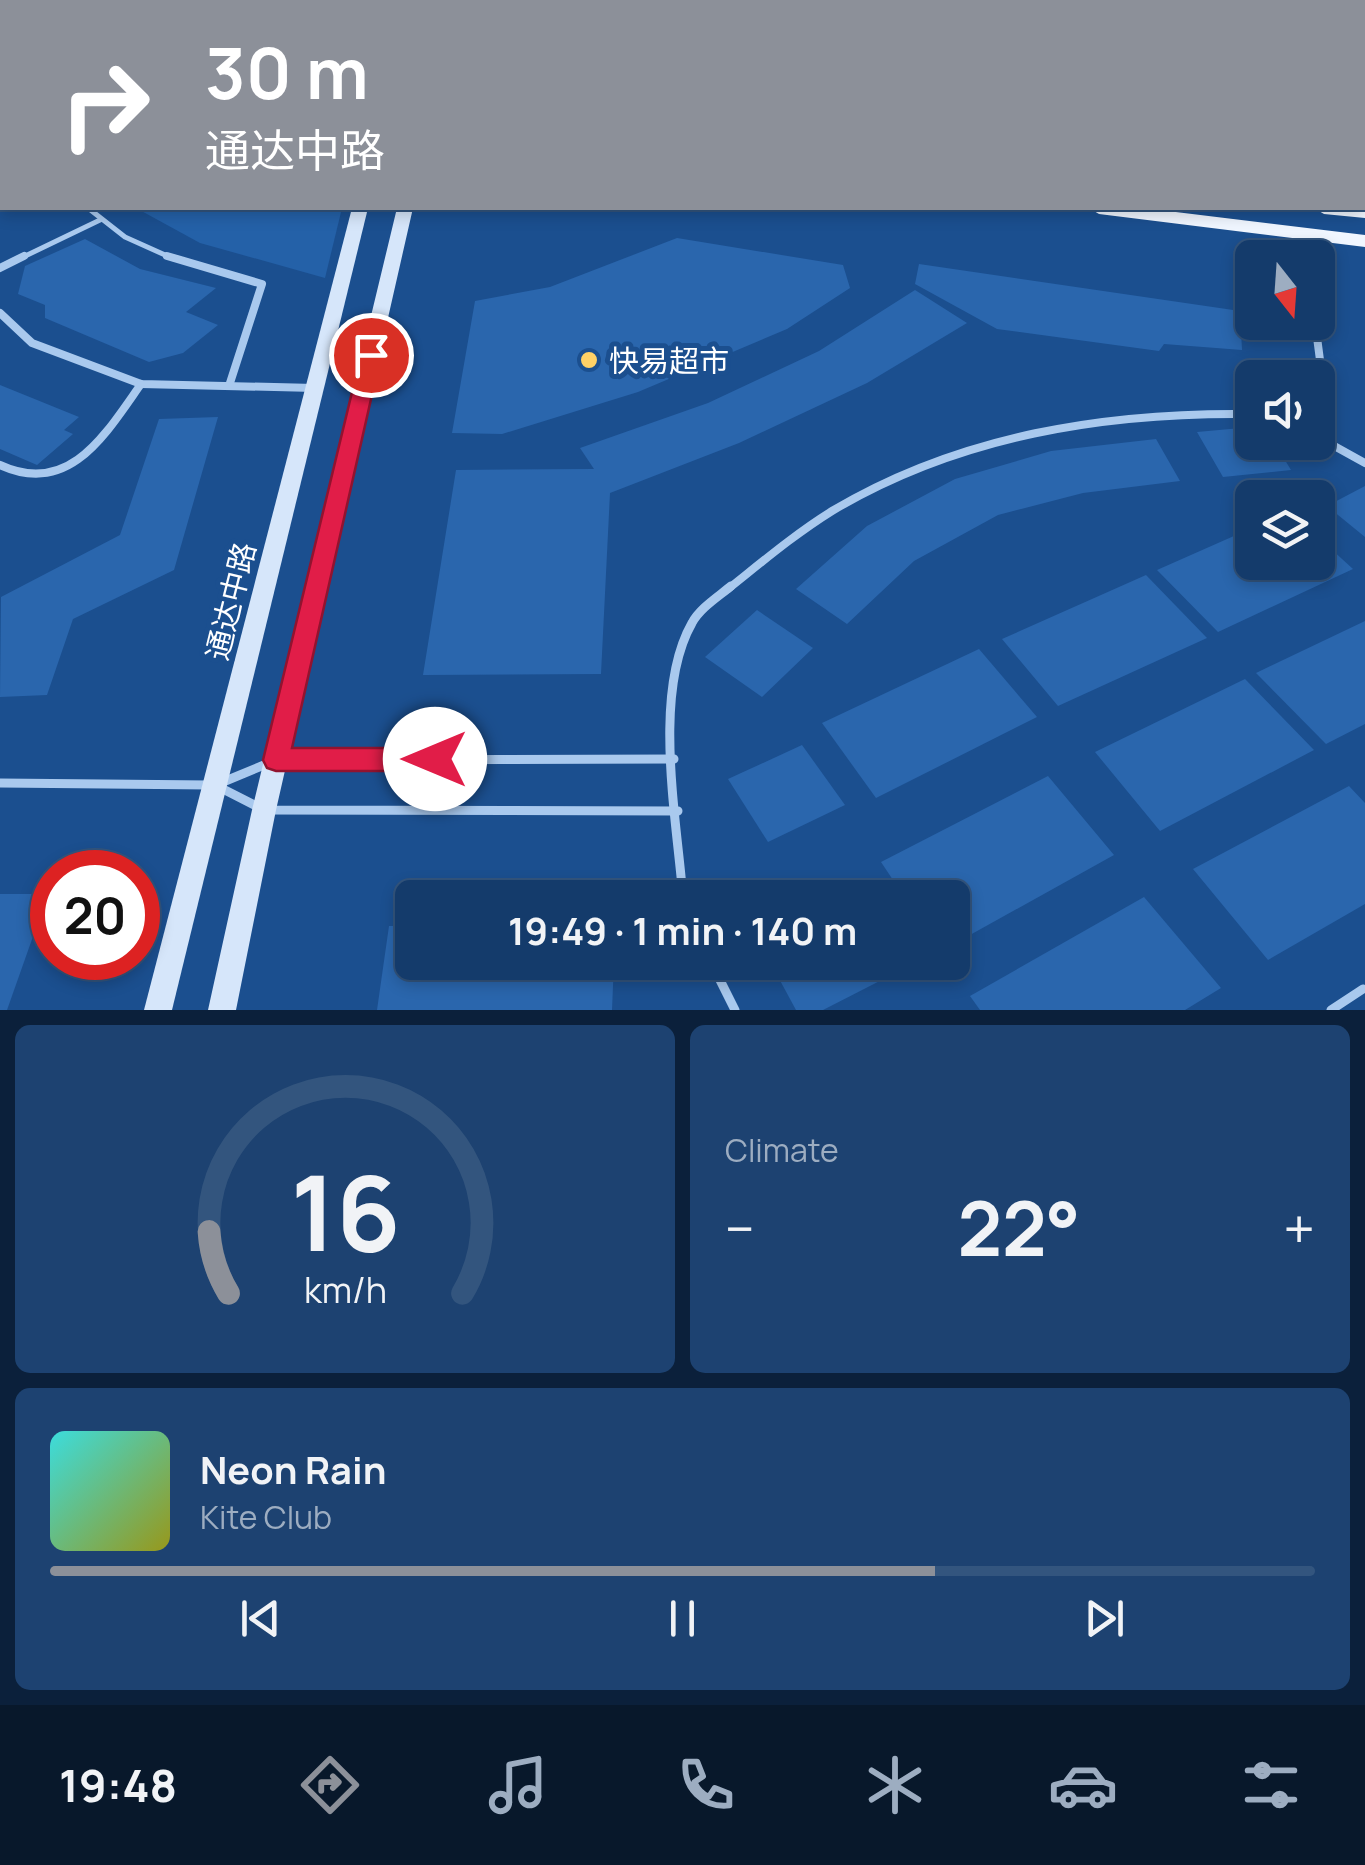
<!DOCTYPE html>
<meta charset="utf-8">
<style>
:root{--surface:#143b6b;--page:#1d4271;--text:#f1f3f6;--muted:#9dadc1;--line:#33557e;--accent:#8c9099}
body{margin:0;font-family:Manrope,"Noto Sans SC",sans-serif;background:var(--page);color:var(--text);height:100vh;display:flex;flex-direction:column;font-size:38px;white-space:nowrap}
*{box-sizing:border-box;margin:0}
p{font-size:32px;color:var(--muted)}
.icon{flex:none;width:55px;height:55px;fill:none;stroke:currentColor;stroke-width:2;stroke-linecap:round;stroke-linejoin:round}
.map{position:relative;height:1010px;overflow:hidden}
.details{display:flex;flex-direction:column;gap:15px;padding:15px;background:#0b203b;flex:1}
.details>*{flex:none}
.hud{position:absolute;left:0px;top:0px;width:1365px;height:210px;box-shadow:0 5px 15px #0003,0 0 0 2px var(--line);background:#8c9099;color:#fff;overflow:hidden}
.needle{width:65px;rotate:163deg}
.buttons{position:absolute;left:1235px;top:240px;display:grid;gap:20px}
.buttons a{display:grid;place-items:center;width:100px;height:100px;border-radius:15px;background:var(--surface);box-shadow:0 5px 15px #0003,0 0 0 2px var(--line);font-size:50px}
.speed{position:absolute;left:30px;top:850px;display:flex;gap:20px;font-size:50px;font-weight:700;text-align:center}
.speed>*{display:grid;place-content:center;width:130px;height:130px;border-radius:50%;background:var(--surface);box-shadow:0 5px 15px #0003,0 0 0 2px var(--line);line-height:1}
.speed .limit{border:15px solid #d22;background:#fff;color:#111}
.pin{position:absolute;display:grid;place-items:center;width:85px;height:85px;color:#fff;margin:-42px;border:5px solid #fff;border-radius:50%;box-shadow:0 2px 10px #0007}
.me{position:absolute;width:110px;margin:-55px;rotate:270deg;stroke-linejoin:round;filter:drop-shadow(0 0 8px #0008)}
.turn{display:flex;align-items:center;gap:35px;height:210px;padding:0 40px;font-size:45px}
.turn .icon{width:130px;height:130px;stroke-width:2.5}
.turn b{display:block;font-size:70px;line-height:85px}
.big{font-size:75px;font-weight:700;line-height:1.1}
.details .card{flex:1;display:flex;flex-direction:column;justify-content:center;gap:15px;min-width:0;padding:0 35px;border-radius:15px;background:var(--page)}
.details .dial{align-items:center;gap:0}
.dial svg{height:260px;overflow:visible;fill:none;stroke:var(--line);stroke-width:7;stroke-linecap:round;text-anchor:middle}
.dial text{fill:var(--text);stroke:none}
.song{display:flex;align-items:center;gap:30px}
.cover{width:120px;height:120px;border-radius:15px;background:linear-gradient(135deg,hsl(180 70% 55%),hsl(60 70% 35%))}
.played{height:10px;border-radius:5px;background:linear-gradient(90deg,var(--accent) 70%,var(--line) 70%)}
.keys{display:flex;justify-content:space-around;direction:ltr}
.heat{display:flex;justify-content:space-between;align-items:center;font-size:55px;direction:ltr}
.details .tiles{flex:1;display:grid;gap:15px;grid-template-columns:1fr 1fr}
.card:last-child{grid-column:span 2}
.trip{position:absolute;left:395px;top:880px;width:575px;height:100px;border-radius:15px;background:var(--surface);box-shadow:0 5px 15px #0003,0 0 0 2px var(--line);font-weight:700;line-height:100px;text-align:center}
.dock{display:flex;height:160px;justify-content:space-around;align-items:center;background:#08182b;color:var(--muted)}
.dock .icon{width:70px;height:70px}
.dock .current{color:var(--accent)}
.dock b{font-size:45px;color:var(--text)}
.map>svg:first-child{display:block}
.green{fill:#2461a8}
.building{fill:#2a66ad}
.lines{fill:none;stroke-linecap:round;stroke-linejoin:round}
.lane-far2{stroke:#a9c9ee;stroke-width:5}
.lane-far1{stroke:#a9c9ee;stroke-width:8}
.lane{stroke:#a9c9ee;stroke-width:9}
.secondary{fill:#d6e6fa;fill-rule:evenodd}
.primary{fill:#f0f6ff;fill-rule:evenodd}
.route{fill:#e11d48;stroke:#92132f;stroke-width:2.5}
.poi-dot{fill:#ffd166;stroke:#1b4f8f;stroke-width:4}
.labels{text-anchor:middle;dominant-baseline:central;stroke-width:10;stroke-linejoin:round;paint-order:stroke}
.poi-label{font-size:30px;fill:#fff;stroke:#1b4f8f;text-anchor:start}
.street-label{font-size:30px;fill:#fff;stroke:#1b4f8f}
</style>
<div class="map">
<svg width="1365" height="1010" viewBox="0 0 1365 1010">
<rect width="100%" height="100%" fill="#1b4f8f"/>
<polygon class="green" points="136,208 342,208 325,278 200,243"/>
<g class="building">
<polygon points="677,238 843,265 850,288 787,329 638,392 502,434 452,433 475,301 550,287"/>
<polygon points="85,239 140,269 216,288 186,312 218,325 183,353 149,362 45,318 45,305 18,294 25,266"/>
<polygon points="919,264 1240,311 1242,350 1164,344 1159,351 997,329 915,284"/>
<polygon points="915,290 967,323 867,383 739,443 610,493 601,674 423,675 456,470 594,469 580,448 708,403 819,351"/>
<polygon points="0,385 79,417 64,430 73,434 37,465 0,449"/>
<polygon points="218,417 174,570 73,619 47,695 0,697 1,597 120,535 159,419"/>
<polygon points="1252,427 1252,442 1274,442 1291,470 1223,477 1197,432"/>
<polygon points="1156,439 1180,481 1083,493 998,515 914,561 847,624 796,589 867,526 955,479 1051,451"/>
<polygon points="1365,486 1365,537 1327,506"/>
<polygon points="1252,528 1252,562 1318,562 1318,537 1353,569 1218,632 1157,570"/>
<polygon points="1146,575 1207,638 1058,706 1002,639"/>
<polygon points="757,610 813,648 762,697 705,657"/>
<polygon points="1365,621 1365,724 1326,744 1256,673"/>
<polygon points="979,649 1037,717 876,798 822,723"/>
<polygon points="1245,679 1314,750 1160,831 1095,752"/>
<polygon points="802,745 845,805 768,842 728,779"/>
<polygon points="1048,776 1114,855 952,945 952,898 905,898 881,862"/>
<polygon points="1349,786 1365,803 1365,904 1268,960 1193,869"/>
<polygon points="856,882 866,898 823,898"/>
<polygon points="0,894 48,894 7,1010 0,1010"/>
<polygon points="1144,897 1221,988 1185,1010 980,1010 970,996"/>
<polygon points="389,926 412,926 412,962 614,962 612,1010 377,1010"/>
<polygon points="770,962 907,962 909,966 823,1010 796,1010"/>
</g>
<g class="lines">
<g class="lane-far2">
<polyline points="88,208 125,237 174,259"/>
<polyline points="1304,235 1307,258"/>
<polyline points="19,259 100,220"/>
</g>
<g class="lane-far1">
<polyline points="167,256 262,284 229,386"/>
<polyline points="0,268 24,256"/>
<polyline points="0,313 32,343 141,384 315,388"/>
<polyline points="1315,322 1331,444"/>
<polyline points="1318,437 1365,463"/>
<path d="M0 465C69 497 105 435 141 384"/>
<path d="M728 589C762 562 795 534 832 511 960 435 1106 412 1252 414"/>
</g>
<g class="lane">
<polyline points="223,782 276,760 674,759"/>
<polyline points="0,783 209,785"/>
<polyline points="219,787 264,810 678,811"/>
<path d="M683 898C677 820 652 693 692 623 700 608 718 597 731 586"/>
<polyline points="711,962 735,1010"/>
<polyline points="1331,1010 1363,989"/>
</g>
<g class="secondary">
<rect x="448" y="0" width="12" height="2"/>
<polygon points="352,208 368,208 172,1010 144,1010"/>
<polygon points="397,208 413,208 276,810 236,1010 208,1010 252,810"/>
</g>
<g class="primary">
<polygon points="73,0 96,0 97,2 75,2"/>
<polygon points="150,0 174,0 175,2 152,2"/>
<polygon points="1365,206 1365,218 1324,214 1314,208"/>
<polygon points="1089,208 1143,208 1365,235 1365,247 1099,214"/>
</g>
</g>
<polygon class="route" points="371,348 381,355 292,748 435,748 445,751 449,759 445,767 435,771 276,771 267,768 263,760 361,355"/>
<circle class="poi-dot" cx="589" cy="360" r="10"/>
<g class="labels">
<g class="poi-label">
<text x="609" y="360">快易超市</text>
</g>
<g class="street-label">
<text transform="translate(230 601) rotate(-76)">通达中路</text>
</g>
</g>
</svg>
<div class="buttons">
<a><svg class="needle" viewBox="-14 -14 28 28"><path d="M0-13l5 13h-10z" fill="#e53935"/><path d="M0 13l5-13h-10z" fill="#9dadc1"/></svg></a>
<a><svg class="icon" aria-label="sound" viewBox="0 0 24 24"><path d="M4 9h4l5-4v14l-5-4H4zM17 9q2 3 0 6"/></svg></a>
<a><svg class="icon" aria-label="layers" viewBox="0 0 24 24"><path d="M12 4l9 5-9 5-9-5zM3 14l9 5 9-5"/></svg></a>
</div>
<div class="speed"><div class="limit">20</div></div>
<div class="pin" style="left:371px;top:355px;background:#d93025"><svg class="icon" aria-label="arrive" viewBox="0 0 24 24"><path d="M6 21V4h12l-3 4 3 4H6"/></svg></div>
<svg class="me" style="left:435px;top:759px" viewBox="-20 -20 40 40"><circle r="19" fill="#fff"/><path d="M0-13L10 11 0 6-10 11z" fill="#e11d48"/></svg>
<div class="trip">19:49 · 1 min · 140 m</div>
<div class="hud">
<div class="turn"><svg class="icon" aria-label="right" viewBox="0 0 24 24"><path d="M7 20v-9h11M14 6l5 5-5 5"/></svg><div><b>30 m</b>通达中路</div></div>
</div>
</div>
<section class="details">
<div class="tiles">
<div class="card dial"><svg viewBox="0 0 100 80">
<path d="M14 69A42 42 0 1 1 86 69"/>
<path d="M14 69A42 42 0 0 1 8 50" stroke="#8c9099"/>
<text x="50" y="56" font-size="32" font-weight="700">16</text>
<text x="50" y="72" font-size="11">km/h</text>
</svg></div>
<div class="card"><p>Climate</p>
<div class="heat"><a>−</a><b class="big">22°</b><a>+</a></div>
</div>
<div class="card">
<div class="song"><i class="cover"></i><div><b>Neon Rain</b><p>Kite Club</p></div></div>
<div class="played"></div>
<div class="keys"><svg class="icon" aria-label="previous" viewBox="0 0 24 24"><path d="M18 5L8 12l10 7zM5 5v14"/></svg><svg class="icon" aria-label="pause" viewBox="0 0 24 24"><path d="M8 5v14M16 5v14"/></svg><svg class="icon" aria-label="next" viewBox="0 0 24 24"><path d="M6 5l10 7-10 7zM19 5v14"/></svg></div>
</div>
</div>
</section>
<nav class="dock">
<b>19:48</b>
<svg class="icon current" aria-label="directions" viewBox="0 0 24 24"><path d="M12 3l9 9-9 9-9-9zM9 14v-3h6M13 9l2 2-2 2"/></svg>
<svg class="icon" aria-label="music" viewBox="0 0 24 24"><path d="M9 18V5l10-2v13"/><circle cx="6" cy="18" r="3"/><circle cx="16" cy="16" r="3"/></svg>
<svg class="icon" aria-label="phone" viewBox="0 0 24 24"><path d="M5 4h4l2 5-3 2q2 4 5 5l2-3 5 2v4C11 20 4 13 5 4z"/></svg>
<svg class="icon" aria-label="climate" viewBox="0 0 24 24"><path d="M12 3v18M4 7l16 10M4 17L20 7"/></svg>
<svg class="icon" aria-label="car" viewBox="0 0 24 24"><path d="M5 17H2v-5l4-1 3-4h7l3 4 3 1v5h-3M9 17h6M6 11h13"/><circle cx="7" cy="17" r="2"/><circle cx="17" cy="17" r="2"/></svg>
<svg class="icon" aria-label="filters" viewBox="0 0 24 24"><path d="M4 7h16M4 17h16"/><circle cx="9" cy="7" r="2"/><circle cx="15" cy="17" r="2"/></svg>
</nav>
